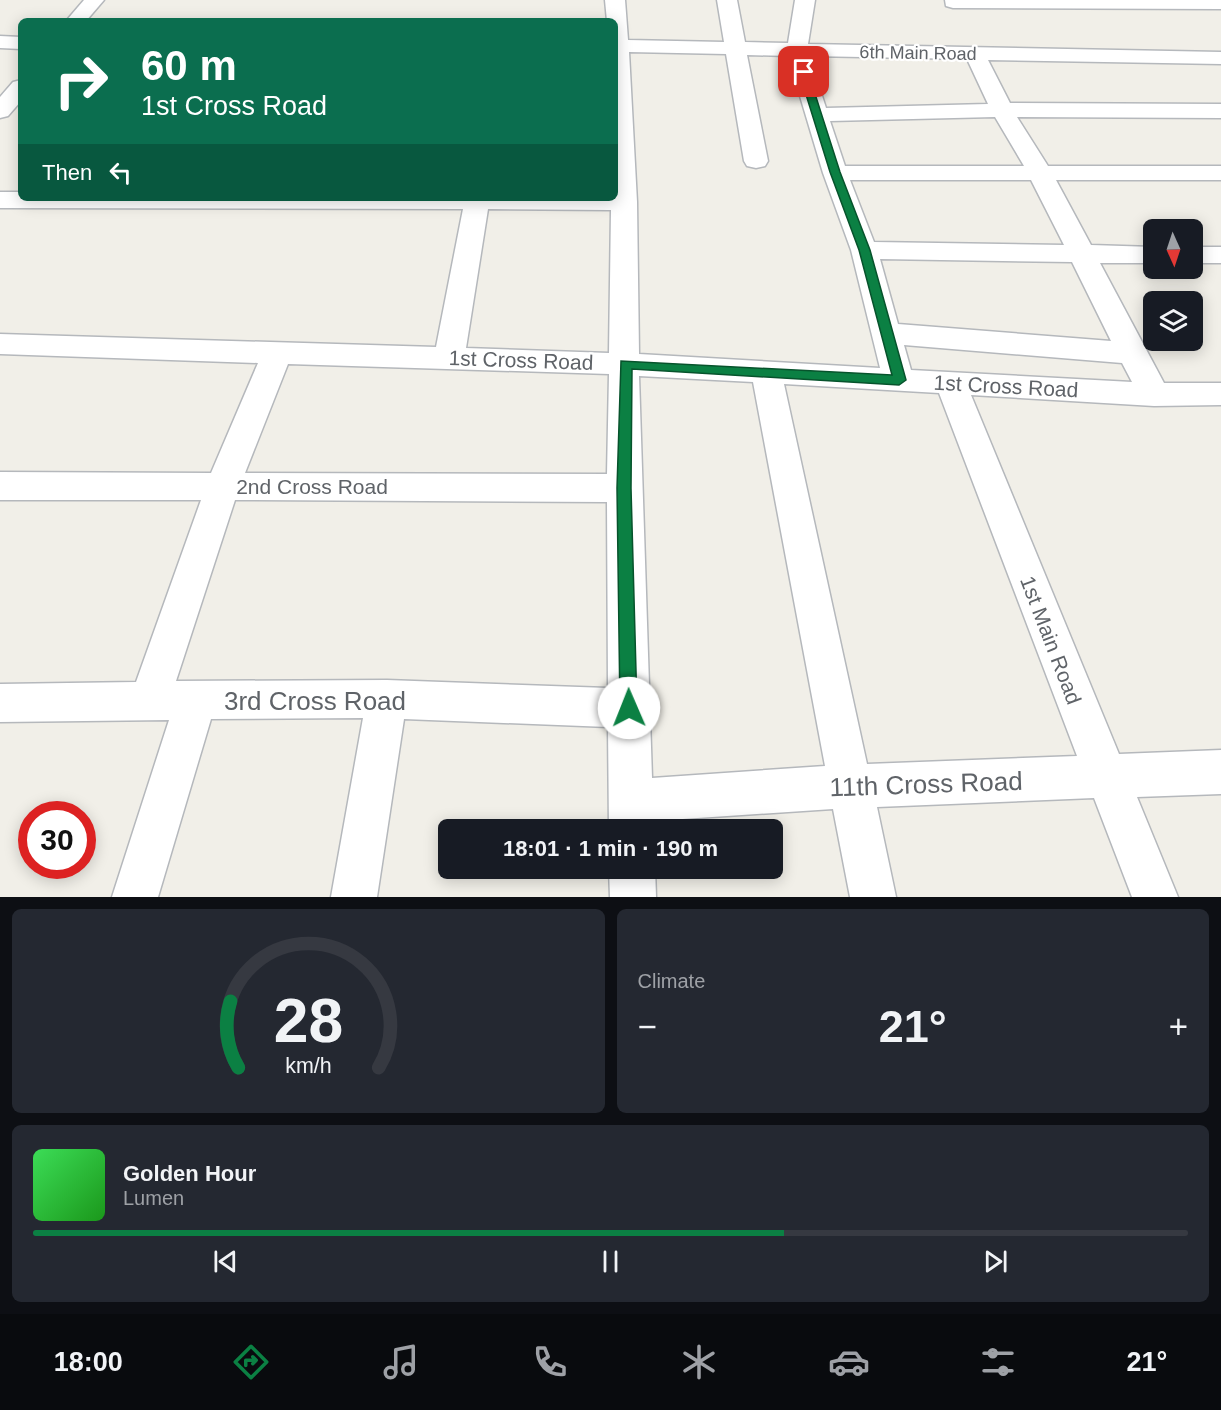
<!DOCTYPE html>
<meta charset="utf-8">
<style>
:root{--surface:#171b24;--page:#242831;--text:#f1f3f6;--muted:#9ea1a6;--line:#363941;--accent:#0b8043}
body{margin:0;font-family:Helvetica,sans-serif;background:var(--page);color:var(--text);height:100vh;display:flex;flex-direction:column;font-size:22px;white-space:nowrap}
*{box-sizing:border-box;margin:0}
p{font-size:20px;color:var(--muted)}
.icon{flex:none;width:33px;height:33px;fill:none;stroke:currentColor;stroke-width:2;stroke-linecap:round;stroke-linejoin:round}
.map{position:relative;height:897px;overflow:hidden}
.sheet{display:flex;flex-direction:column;gap:12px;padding:12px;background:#0d0f14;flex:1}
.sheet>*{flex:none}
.banner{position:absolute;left:18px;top:18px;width:600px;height:183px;border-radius:9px;box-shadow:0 3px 15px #0003;background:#0b6e4f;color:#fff;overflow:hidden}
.needle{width:39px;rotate:177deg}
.tools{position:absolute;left:1143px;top:219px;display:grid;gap:12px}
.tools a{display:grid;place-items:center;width:60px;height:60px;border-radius:9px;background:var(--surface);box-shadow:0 3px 15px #0003;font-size:30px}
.speed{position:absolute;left:18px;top:801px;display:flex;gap:12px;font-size:30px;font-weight:700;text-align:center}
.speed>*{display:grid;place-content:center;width:78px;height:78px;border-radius:50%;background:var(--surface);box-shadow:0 3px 15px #0003;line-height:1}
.speed .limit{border:9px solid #d22;background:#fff;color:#111}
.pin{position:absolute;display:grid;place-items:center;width:51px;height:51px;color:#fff;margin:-26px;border-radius:12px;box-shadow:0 3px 9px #0006}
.me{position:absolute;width:66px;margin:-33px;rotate:359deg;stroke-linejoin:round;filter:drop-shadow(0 0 4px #0008)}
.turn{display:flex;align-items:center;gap:21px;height:126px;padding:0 24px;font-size:27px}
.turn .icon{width:78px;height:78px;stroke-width:2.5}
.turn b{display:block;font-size:42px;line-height:51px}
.then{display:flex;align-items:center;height:57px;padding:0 24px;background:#0003;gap:12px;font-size:22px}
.big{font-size:45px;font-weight:700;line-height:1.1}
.sheet .widget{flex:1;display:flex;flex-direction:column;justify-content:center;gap:9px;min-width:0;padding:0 21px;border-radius:9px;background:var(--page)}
.sheet .dial{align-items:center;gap:0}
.dial svg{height:156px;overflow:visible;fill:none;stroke:var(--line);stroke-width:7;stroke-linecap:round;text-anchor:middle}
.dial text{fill:var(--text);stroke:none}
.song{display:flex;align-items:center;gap:18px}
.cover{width:72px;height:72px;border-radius:9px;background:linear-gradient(135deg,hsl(130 70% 55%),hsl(120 70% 35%))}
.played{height:6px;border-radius:3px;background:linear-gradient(90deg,var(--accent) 65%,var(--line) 65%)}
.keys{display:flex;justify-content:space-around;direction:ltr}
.heat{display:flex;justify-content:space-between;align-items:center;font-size:33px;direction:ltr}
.sheet .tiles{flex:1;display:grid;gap:12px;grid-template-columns:1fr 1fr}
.widget:last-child{grid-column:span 2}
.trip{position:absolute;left:438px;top:819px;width:345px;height:60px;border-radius:9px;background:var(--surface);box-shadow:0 3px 15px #0003;font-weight:700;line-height:60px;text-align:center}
.menu{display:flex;height:96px;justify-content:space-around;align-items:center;background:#090b0e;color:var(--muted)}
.menu .icon{width:42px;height:42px}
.menu .current{color:var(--accent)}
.menu b{font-size:27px;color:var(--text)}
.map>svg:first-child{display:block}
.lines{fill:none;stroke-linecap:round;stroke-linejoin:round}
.minor-casing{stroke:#b5b8bc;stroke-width:3}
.minor{fill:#fff;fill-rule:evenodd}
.route{fill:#0b8043;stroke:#07532c;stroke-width:1.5}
.labels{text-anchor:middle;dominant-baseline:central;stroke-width:4.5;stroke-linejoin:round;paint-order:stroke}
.far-street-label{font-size:18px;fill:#5f6368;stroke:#fff}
.street-label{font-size:21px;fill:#5f6368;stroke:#fff}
.near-street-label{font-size:26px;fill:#5f6368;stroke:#fff}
</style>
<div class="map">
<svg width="1221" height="897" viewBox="0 0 1221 897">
<rect width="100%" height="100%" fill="#f1efe8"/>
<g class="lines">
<g class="minor-casing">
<g id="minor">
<polygon points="84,0 104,0 86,21 66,21"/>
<path d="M605 0H625L628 40 724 42 717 0H737L745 42 788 43 795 0H815L808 44 1221 52V64L988 60 1010 103 1221 104V118L1017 117 1048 166H1221V180H1056L1091 245 1154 247V263H1100L1164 383H1221V405L1154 406 971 395 1119 754 1221 750V794L1137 797 1178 897H1132L1094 798 877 807 896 897H850L833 809 653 821V830H609L608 727 404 719 377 897H331L363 718 211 719 158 897H112L169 720 0 722V684L136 682 201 500H0V472L211 473 258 363 0 354V334L436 347 463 209 0 208V192H21V198H615V21H607ZM629 52 726 54 744 161 747 166 756 168 765 166 768 161 747 55 788 56 823 173 851 250 880 368 639 354 637 202ZM809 56 967 59 988 104 826 108ZM995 117 1024 166H845L830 121ZM850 180H1031L1064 245 874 242ZM488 209 611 210 609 353 466 348ZM880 259 1072 262 1111 341 898 324ZM904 345 1122 363 1132 382 911 370ZM288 364 609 374 607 474 245 473ZM639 376 753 382 825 766 652 778ZM784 384 939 393 1077 756 867 764ZM235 500 607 502 608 688 387 680 176 681Z"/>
<polygon points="945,0 1221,0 1221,9 953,8 946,6"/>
<polygon points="0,36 21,37 21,49 0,48"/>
<polygon points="21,80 21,101 8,116 0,118 0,97 13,82"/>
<rect x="1192" y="247" width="29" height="16"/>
<polygon points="609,868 655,868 656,897 610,897"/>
</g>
</g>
<use href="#minor" class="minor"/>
</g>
<polygon class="route" points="804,70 808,72 840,172 870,250 906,380 899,385 632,369 631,488 637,708 635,713 629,716 623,713 620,708 617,488 621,361 892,375 859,250 830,172 799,72"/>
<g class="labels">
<g class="far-street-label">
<text transform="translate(918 53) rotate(1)">6th Main Road</text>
</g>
<g class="street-label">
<text transform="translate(521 360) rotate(2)">1st Cross Road</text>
<text transform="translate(1006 386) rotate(3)">1st Cross Road</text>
<text x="312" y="486">2nd Cross Road</text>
<text transform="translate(1051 640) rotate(69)">1st Main Road</text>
</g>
<g class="near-street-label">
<text x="315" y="701">3rd Cross Road</text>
<text transform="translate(926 784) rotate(-2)">11th Cross Road</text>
</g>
</g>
</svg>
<div class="tools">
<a><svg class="needle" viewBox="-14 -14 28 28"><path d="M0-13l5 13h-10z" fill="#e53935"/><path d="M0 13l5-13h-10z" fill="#9ea1a6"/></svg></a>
<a><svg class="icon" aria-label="layers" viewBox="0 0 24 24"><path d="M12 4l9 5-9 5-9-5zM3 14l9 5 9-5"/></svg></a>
</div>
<div class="speed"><div class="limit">30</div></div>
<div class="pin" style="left:804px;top:72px;background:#d93025"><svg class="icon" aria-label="arrive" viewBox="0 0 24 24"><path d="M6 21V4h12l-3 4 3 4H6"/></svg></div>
<svg class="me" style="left:629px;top:708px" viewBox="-20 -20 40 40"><circle r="19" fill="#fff"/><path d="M0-13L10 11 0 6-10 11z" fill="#0b8043"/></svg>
<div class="trip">18:01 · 1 min · 190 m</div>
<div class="banner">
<div class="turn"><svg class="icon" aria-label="right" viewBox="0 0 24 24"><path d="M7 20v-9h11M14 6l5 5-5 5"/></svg><div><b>60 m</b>1st Cross Road</div></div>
<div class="then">Then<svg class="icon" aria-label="left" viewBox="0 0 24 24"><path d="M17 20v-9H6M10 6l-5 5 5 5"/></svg></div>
</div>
</div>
<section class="sheet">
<div class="tiles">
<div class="widget dial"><svg viewBox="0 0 100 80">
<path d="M14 69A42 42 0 1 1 86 69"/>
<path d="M14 69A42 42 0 0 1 10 35" stroke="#0b8043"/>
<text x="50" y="56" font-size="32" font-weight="700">28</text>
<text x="50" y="72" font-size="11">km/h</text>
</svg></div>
<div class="widget"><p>Climate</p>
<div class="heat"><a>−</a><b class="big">21°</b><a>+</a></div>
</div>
<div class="widget">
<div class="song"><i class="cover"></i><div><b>Golden Hour</b><p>Lumen</p></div></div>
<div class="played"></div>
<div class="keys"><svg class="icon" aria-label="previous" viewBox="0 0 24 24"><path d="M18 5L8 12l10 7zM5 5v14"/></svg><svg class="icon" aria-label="pause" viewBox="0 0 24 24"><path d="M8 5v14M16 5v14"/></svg><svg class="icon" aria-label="next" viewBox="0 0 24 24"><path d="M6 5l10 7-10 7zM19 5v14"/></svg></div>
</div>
</div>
</section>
<nav class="menu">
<b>18:00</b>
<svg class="icon current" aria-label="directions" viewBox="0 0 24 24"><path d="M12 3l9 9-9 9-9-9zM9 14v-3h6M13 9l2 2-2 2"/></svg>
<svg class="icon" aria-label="music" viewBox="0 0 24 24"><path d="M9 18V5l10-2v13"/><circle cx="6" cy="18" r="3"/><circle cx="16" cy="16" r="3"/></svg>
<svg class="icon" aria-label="phone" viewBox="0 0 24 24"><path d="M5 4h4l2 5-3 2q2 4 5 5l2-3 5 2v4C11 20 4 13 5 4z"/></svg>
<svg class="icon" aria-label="climate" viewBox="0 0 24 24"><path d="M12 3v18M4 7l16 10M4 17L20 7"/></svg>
<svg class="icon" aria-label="car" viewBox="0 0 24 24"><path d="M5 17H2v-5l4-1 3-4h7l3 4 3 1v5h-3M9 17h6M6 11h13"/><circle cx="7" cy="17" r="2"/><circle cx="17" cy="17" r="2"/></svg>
<svg class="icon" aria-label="filters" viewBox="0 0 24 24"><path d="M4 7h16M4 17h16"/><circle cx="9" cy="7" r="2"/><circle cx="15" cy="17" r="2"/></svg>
<b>21°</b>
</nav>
